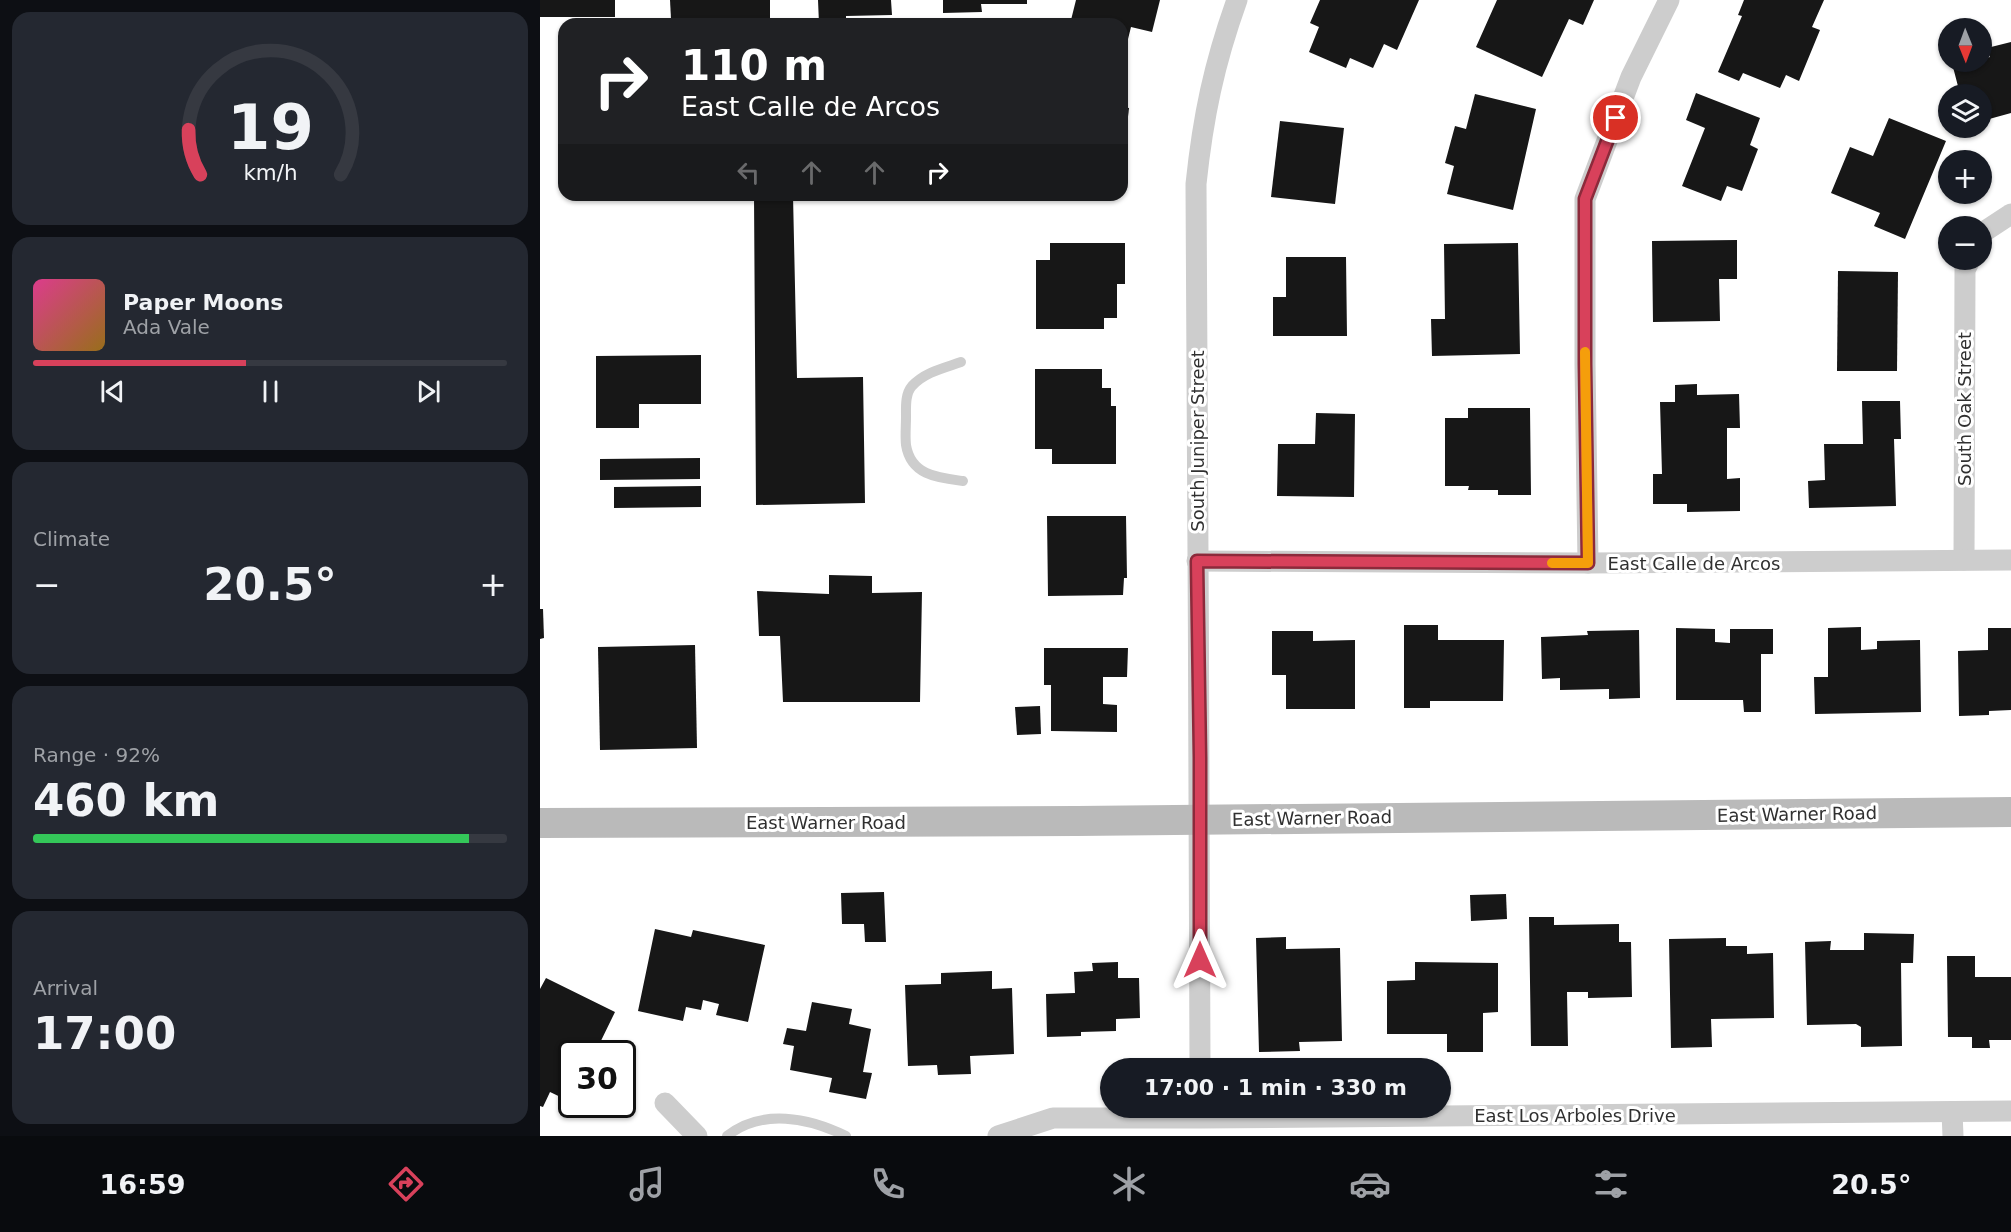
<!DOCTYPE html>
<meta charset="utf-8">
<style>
:root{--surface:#171b24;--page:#242831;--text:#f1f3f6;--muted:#9ea1a6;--line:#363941;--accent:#d8415b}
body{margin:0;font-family:"DejaVu Sans",sans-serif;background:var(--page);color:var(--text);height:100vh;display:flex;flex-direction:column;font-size:22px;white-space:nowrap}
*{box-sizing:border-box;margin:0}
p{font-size:20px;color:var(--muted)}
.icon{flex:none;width:33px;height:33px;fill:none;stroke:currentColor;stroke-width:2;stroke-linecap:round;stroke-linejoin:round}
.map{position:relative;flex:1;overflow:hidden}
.sheet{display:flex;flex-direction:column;gap:12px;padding:12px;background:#0d0f14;width:540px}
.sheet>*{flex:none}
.banner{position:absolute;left:18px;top:18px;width:570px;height:183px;border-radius:18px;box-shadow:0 2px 4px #0004;background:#202124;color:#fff;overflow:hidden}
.needle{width:39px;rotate:179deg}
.controls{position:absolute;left:1398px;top:18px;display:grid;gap:12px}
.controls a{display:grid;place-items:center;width:54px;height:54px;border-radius:50%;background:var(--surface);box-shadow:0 2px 4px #0004;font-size:30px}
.speed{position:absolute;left:18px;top:1040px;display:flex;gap:12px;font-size:30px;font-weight:700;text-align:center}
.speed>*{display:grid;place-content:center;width:78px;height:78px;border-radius:50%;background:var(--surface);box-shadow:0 2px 4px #0004;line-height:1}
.speed .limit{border:3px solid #111;border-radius:9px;background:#fff;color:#111}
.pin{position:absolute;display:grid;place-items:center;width:51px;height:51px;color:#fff;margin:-26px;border:3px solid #fff;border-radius:50%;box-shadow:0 2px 6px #0007}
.me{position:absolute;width:66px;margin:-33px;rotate:0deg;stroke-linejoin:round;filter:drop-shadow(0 0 4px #0008)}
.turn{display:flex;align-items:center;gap:21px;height:126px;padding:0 24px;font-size:27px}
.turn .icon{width:78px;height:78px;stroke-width:2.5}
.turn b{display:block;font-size:42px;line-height:51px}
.lanes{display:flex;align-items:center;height:57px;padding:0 24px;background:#0003;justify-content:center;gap:30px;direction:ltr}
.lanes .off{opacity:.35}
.big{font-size:45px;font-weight:800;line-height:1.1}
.sheet .tile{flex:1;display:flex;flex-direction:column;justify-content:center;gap:9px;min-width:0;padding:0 21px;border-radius:18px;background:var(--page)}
.sheet .dial{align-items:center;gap:0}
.dial svg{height:156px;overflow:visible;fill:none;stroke:var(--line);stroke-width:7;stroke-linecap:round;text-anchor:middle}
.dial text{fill:var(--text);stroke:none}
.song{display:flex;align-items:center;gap:18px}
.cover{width:72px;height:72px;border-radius:9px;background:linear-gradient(135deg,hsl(330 70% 55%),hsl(40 70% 35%))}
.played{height:6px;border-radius:3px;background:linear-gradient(90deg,var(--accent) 45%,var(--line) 45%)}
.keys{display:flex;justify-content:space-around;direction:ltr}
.heat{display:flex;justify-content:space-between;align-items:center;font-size:33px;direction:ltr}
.charge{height:9px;border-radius:4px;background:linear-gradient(90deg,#34c759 92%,var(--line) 0)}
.trip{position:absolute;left:560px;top:1058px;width:351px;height:60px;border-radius:30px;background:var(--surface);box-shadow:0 2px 4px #0004;font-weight:800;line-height:60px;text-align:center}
.tab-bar{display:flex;height:96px;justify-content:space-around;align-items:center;background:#090b0e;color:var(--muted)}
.tab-bar .icon{width:42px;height:42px}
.tab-bar .on{color:var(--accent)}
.tab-bar b{font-size:27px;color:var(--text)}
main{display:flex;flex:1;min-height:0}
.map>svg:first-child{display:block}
.building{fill:#171717}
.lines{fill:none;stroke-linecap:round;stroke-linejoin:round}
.lane{stroke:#cdcdcd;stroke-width:10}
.street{stroke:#cdcdcd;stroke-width:21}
.secondary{stroke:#bababa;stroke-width:30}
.route-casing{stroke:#8c2a3b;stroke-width:15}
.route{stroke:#d8415b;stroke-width:10}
.slow{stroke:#f59e0b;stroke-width:10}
.labels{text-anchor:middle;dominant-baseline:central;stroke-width:6;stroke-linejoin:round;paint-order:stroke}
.street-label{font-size:18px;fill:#303030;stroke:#fff}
</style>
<main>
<section class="sheet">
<div class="tile dial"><svg viewBox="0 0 100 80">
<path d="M14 69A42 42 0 1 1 86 69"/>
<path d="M14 69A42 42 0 0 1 8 46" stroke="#d8415b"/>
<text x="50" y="56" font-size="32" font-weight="700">19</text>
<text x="50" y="72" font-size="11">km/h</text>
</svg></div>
<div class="tile">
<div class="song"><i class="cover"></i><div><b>Paper Moons</b><p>Ada Vale</p></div></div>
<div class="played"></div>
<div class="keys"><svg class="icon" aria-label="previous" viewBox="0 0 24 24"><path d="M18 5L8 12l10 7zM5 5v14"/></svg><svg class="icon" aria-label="pause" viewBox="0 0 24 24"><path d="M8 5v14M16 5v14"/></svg><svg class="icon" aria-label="next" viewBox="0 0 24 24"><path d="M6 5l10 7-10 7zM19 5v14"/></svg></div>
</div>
<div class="tile"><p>Climate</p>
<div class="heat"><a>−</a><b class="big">20.5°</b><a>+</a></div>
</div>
<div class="tile"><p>Range · 92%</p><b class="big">460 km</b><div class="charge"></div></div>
<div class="tile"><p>Arrival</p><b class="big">17:00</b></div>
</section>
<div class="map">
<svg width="1471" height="1136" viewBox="0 0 1471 1136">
<rect width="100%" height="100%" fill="#fff"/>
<g class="building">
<rect x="0" y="0" width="75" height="17"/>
<polygon points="130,0 230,0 230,18 131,19"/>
<polygon points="278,0 351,0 352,15 306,16 306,24 279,24"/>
<polygon points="403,0 487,0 487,4 441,4 442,12 403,13"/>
<polygon points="536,0 620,0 612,32 591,27 588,39 582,38 582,24 530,24"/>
<polygon points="780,0 879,0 857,50 844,44 833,68 810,58 806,68 769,52 779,27 770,23"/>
<polygon points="957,0 1054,0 1043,25 1029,19 1002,77 936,47"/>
<polygon points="1204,0 1284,0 1272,27 1280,30 1259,81 1246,75 1240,88 1203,73 1199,81 1178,72 1202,16 1198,15"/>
<polygon points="1471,42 1471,113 1442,121 1442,94 1420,94 1413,67 1433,62 1442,62 1442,59 1450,57 1447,48"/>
<polygon points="1156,93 1220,118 1210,145 1218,149 1202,191 1187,186 1181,201 1142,186 1165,128 1146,120"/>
<polygon points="935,94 996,109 973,210 907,194 914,166 905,163 915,126 926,129"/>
<polygon points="582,107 589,108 586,134 582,133"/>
<polygon points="1349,118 1406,141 1365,239 1334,226 1340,213 1291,193 1310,147 1333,156"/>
<polygon points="740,121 804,128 795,204 731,197"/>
<polygon points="214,195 253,195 257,378 323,377 325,503 216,505"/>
<polygon points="530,195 563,195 562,200 530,197"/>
<polygon points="1197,240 1197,279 1179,279 1180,321 1113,322 1112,241"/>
<polygon points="510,243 585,243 585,284 577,284 577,318 564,318 564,329 496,329 496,260 510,260"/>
<polygon points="978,243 980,354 892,356 891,319 905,319 904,244"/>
<polygon points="746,257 806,257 807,336 733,336 733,297 746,297"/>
<polygon points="1298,271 1358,272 1357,371 1297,371"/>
<polygon points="161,355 161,404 99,404 99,428 56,428 56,356"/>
<polygon points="495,369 562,369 562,388 571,388 571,406 576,406 576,464 512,464 512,449 495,449"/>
<polygon points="1157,384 1157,395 1199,394 1200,428 1187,428 1187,479 1200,478 1200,511 1147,512 1147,504 1113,504 1113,474 1122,474 1120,402 1135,402 1135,385"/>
<polygon points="1322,401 1360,401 1361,439 1354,439 1356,506 1269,508 1268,481 1285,480 1284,444 1323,444"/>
<polygon points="928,408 990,408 991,495 958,495 958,490 928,490 929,486 905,486 905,418 928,418"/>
<polygon points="776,413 815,414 814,497 737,496 738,444 775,444"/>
<polygon points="160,458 160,479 60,480 60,459"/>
<polygon points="161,486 161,507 74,508 74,487"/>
<polygon points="507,516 586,516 587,578 584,578 583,595 508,596"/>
<polygon points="289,575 332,576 332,593 382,592 380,702 243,702 240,636 219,636 217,591 289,594"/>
<polygon points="0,609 3,609 4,638 0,639"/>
<polygon points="864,625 898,625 898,640 964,640 963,701 890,701 890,708 864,708"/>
<polygon points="1321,627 1321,650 1337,649 1337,641 1380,640 1381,712 1275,714 1274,677 1288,677 1288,628"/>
<polygon points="1136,628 1175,629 1175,642 1190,643 1190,629 1233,629 1233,654 1221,654 1221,712 1204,712 1203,700 1136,700"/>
<polygon points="1448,628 1471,628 1471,710 1449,711 1449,715 1419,716 1418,651 1448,650"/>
<polygon points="1099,630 1100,698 1069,699 1069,689 1020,690 1020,678 1002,679 1001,637 1048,635 1047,631"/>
<polygon points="732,631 773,631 773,641 815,640 815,709 746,709 746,675 732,675"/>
<polygon points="155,645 157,748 60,750 58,647"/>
<polygon points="504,648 588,648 587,677 563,677 563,704 577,705 577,732 511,731 511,685 504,685"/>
<polygon points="500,706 501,734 477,735 475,707"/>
<polygon points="344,892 346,942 325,942 324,924 302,924 301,893"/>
<polygon points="966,894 967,919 931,921 930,895"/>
<polygon points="989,917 1014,917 1014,925 1079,924 1079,942 1091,942 1092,997 1048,998 1048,992 1027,992 1028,1046 991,1046"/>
<polygon points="115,929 151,937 153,930 225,945 208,1022 176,1015 179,1004 163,1000 161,1010 146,1007 143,1021 98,1011"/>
<polygon points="1324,933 1374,934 1373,963 1361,963 1362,1046 1321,1047 1321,1027 1316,1024 1267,1025 1265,942 1291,941 1290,950 1324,950"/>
<polygon points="746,937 746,949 800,948 802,1041 759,1042 760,1051 719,1052 716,938"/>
<polygon points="1186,938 1186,946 1207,946 1207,954 1233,953 1234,1018 1171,1019 1172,1047 1131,1048 1129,939"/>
<polygon points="1407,956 1435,956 1435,977 1471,977 1471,1040 1449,1040 1450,1048 1432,1048 1432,1037 1408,1037"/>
<polygon points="578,962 578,978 599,978 600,1018 576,1019 576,1031 541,1032 541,1036 507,1037 506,994 535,993 534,972 553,971 552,963"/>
<polygon points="875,962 958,963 958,1012 943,1013 943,1052 907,1052 907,1034 847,1034 847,981 875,980"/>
<polygon points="452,971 452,989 472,988 474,1054 430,1056 431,1074 398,1075 397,1065 368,1066 365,985 401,984 401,973"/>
<polygon points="6,978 75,1012 55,1053 32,1053 31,1102 10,1092 3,1107 0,1106 0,989"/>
<polygon points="272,1002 312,1009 309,1024 331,1029 323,1072 332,1073 326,1099 289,1092 292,1078 250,1070 254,1046 243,1044 247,1028 266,1031"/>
</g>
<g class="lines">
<g class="lane">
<path d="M421 362C404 368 385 372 372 386 365 394 366 407 366 417 366 426 365 436 366 445 371 476 399 478 423 481"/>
<path d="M187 1136C222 1108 269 1118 306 1136"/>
</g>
<g class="street">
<polyline points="1442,233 1471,214"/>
<polyline points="1424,560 1425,270 1430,260"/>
<polyline points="657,561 1048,563 1471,560"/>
<polyline points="1048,563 1045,364 1045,199 1091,77 1129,0"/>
<path d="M660 1068C660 773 657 479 656 184 663 117 674 64 697 0"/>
<polyline points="125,1103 157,1136"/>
<polyline points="1412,1112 1413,1136"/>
<polyline points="458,1136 513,1118 660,1118 1471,1111"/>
</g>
<polyline class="secondary" points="0,823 537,821 1471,812"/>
</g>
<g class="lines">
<g class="route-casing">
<polyline id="route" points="660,960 660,758 657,561 1048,563 1045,364 1045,199 1076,118"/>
</g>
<use href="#route" class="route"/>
<polyline class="slow" points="1012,563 1048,563 1045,352"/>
</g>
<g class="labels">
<g class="street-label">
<text transform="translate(1424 409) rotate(-90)">South Oak Street</text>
<text transform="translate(657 441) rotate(-90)">South Juniper Street</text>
<text x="1154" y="563">East Calle de Arcos</text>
<text transform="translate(1257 814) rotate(-1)">East Warner Road</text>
<text transform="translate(772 818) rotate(-1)">East Warner Road</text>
<text x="286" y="822">East Warner Road</text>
<text x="1035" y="1115">East Los Arboles Drive</text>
</g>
</g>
</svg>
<div class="controls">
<a><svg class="needle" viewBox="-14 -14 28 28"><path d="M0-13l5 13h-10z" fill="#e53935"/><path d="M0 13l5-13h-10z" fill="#9ea1a6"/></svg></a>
<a><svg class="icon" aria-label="layers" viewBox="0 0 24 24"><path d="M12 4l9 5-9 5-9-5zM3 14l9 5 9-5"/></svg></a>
<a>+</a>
<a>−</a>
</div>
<div class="speed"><div class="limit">30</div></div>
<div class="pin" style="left:1076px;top:118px;background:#d93025"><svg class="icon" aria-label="arrive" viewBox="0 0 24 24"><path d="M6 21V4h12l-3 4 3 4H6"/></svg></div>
<svg class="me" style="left:660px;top:960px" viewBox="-20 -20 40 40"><path d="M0-17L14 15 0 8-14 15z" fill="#d8415b" stroke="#fff" stroke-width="4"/></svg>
<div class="trip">17:00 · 1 min · 330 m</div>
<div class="banner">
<div class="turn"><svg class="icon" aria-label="right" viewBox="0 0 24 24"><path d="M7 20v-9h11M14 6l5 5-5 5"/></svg><div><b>110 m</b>East Calle de Arcos</div></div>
<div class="lanes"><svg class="icon off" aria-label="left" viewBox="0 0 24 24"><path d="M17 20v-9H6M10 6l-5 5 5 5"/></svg><svg class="icon off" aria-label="ahead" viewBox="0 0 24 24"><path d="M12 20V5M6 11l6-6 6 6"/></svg><svg class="icon off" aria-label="ahead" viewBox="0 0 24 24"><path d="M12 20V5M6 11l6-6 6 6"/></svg><svg class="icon" aria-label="right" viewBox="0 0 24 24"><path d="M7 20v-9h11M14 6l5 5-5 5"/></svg></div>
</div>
</div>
</main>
<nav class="tab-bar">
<b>16:59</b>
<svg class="icon on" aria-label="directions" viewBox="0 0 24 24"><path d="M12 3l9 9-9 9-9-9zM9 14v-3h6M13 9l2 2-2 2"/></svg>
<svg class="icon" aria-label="music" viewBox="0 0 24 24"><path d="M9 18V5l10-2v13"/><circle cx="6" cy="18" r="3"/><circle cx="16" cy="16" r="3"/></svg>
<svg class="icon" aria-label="phone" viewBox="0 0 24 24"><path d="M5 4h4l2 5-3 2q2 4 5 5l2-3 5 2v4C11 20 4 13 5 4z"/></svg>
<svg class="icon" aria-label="climate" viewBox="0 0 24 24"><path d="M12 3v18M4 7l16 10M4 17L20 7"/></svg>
<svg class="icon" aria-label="car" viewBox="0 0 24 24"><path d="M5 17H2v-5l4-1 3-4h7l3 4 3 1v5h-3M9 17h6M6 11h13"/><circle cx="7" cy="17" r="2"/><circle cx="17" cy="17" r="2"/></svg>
<svg class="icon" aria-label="filters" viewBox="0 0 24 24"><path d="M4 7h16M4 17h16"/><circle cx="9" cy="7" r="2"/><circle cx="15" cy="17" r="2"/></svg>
<b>20.5°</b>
</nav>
